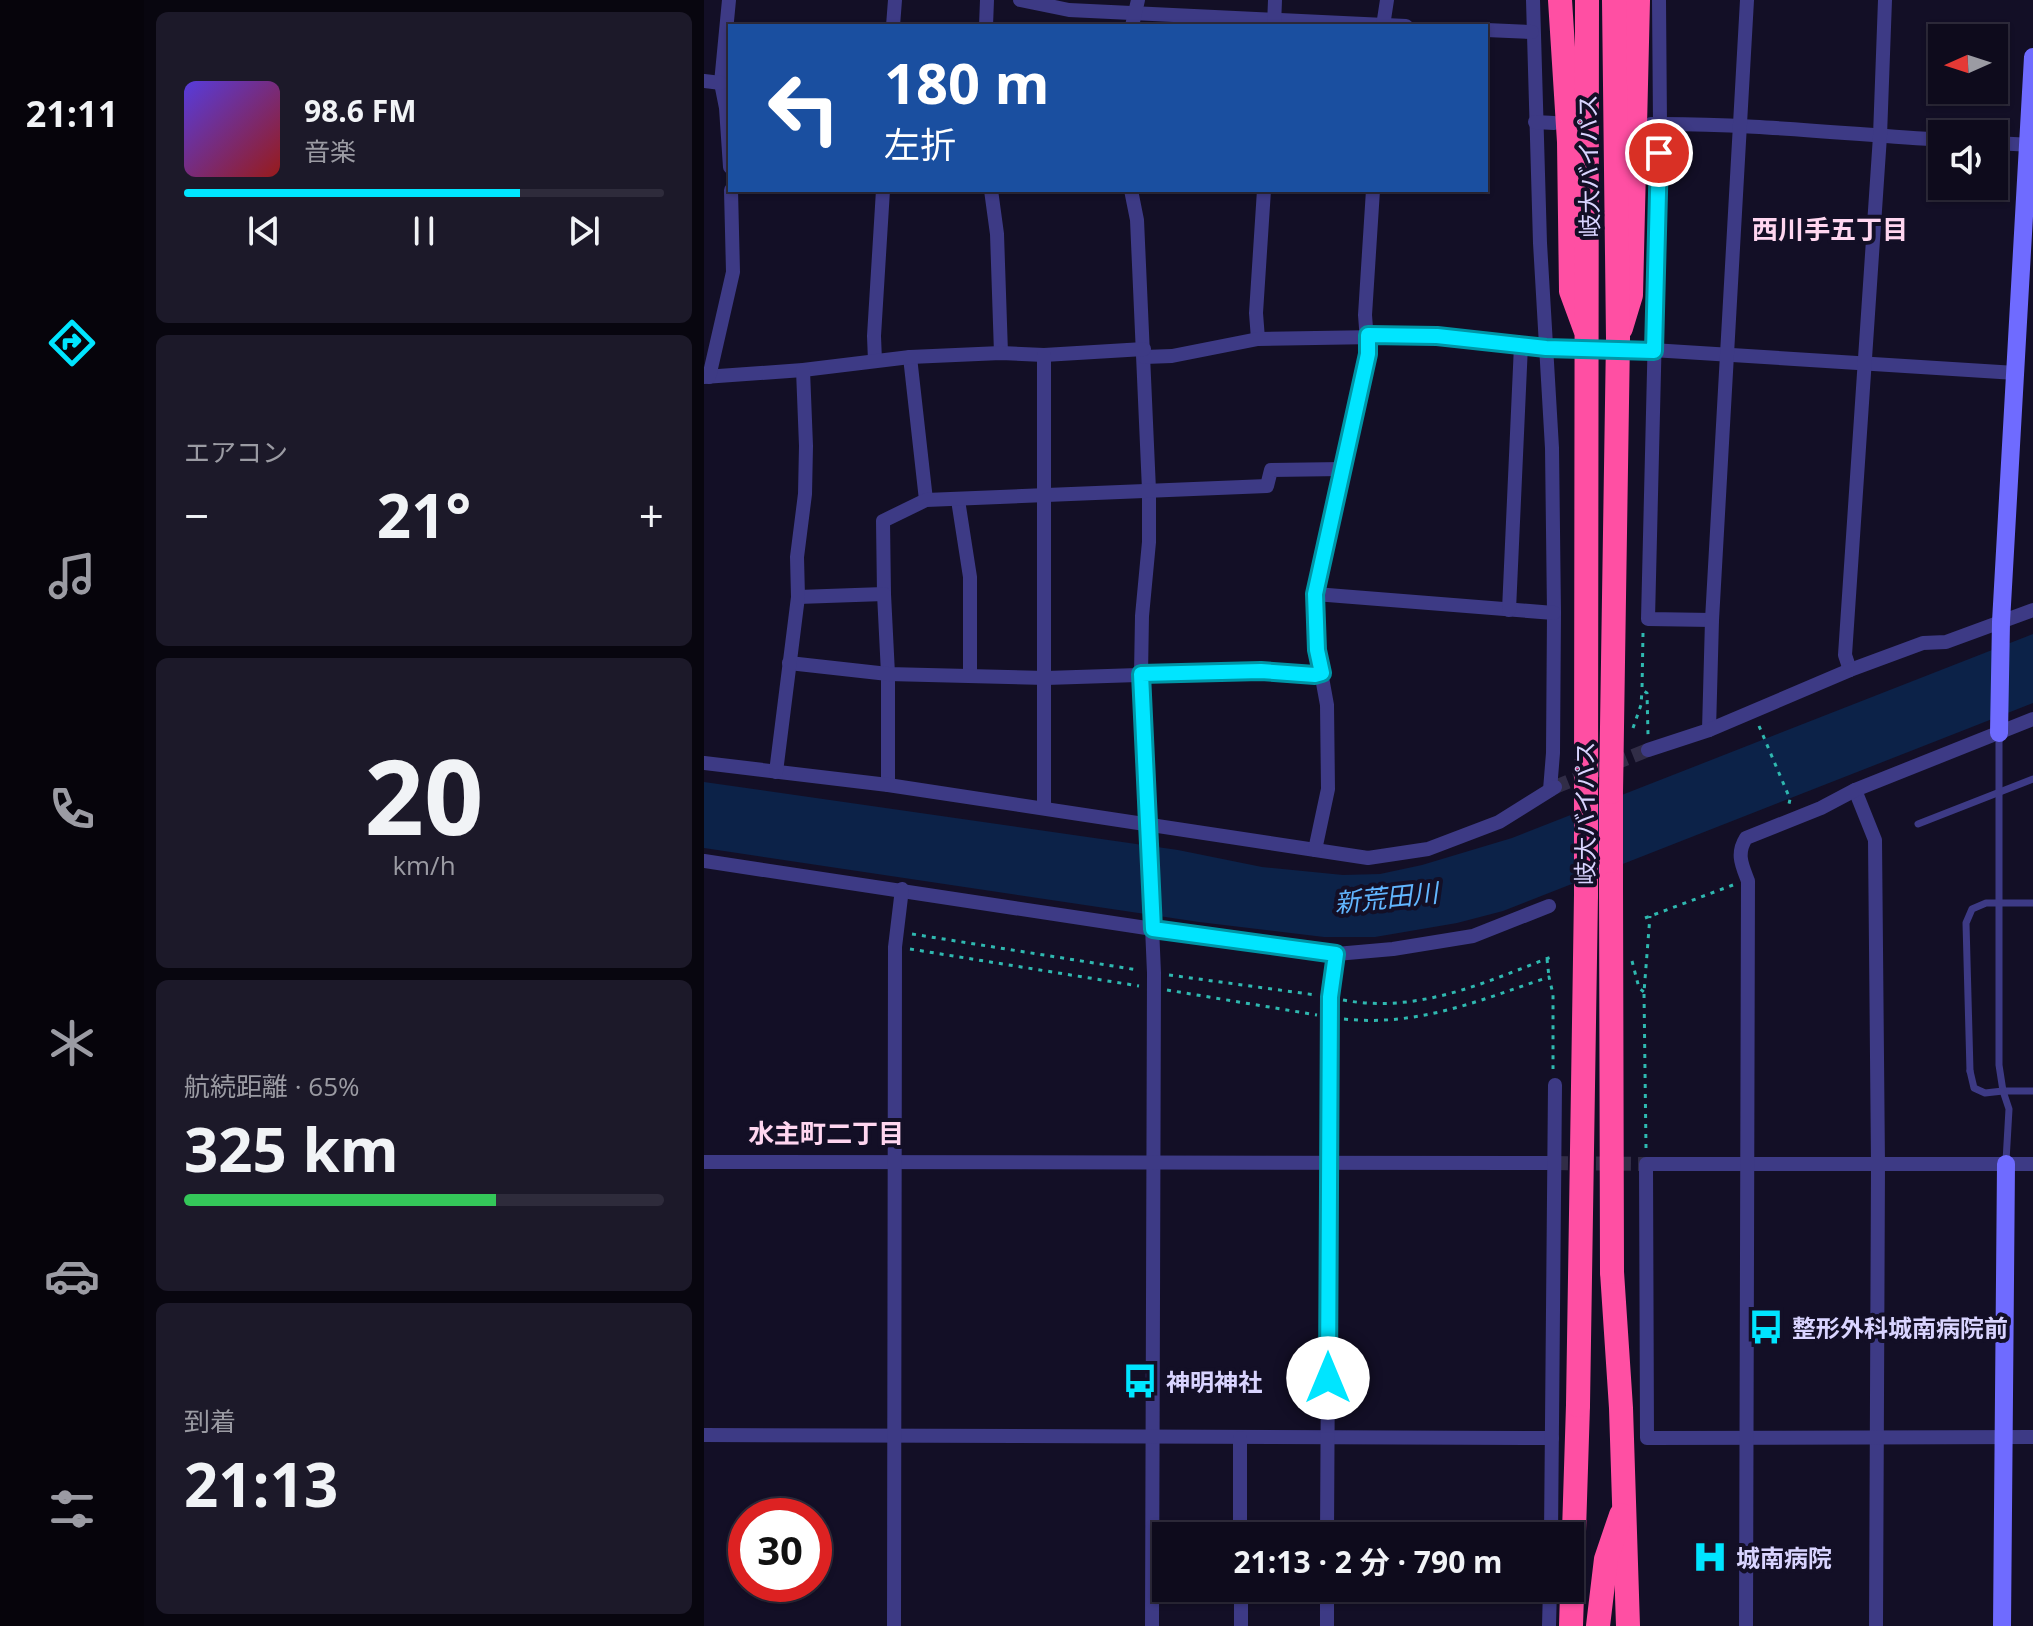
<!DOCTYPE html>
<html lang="ja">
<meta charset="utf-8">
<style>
:root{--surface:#0e0b1c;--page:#1c1929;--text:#f1f3f6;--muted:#9b9ba3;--line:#2e2b3b;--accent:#00e5ff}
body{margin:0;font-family:"Open Sans","Noto Sans JP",sans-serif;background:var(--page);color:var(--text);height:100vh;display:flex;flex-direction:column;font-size:30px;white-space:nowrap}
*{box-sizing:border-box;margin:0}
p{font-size:26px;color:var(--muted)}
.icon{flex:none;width:44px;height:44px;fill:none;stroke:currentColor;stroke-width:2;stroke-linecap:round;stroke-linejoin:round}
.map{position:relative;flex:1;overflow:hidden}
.panel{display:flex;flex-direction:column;gap:12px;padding:12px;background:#08060f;width:560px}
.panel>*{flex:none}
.hud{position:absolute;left:24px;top:24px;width:760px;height:168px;border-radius:0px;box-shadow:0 2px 6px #0004,0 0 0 2px var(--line);background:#1a4fa0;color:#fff;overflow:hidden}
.needle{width:52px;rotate:267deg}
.controls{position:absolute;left:1224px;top:24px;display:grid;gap:16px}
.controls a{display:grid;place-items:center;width:80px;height:80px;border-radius:0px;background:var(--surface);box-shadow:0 2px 6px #0004,0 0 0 2px var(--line);font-size:40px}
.speed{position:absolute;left:24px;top:1498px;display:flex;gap:16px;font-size:40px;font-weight:700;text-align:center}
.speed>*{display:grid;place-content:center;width:104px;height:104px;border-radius:50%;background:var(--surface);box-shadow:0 2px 6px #0004,0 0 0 2px var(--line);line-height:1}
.speed .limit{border:12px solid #d22;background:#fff;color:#111}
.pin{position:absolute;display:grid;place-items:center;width:68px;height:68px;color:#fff;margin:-34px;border:4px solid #fff;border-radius:50%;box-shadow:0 2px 8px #0007}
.me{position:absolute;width:88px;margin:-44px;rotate:0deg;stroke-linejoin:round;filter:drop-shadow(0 0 6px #0008)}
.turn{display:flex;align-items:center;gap:28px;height:168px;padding:0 24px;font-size:36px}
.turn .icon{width:104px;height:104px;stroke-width:2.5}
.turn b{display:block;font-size:56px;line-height:68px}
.big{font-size:60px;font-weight:700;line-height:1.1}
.panel .tile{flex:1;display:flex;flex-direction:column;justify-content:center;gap:12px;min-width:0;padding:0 28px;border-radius:12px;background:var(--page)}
.panel .dial{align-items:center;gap:0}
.dial b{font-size:104px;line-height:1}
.song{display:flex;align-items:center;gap:24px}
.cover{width:96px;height:96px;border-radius:12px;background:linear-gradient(135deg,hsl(250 70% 55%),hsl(0 70% 35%))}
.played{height:8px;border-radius:4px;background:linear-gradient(90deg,var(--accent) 70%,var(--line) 70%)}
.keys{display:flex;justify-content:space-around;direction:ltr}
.heat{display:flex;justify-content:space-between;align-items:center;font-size:44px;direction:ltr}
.charge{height:12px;border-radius:6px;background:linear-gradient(90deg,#34c759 65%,var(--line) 0)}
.trip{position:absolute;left:448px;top:1522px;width:432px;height:80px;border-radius:0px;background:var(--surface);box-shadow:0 2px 6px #0004,0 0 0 2px var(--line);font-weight:700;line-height:80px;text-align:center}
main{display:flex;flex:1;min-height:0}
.menu{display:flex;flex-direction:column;width:144px;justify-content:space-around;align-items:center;background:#06040b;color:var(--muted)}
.menu .icon{width:56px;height:56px}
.menu .on{color:var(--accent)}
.menu b{font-size:36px;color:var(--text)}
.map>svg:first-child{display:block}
.water{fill:#0c2248}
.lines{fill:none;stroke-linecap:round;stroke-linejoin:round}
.street-tunnel{stroke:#312d47;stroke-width:14;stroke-dasharray:14 7;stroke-linecap:butt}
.path{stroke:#2fb8b0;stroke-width:3;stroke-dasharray:4 6;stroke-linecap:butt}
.lane{stroke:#3d3a85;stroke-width:7}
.street{stroke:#3d3a85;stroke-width:14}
.secondary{stroke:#6f6bff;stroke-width:18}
.highway{stroke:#ff4fa3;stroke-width:24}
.lane-bridge{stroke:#3d3a85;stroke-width:7}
.highway-bridge{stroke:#ff4fa3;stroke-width:24}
.route-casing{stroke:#0095a6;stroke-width:20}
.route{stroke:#00e5ff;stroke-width:14}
.labels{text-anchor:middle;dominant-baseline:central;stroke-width:8;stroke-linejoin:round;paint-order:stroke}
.street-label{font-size:24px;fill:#d9d4ff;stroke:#130f26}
.poi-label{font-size:24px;font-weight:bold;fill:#d9d4ff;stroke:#130f26;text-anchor:start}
.neighbourhood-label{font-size:26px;font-weight:bold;fill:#ffd6f0;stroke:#130f26}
.water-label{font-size:26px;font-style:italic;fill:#62b6ff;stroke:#130f26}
</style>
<main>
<nav class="menu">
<b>21:11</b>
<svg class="icon on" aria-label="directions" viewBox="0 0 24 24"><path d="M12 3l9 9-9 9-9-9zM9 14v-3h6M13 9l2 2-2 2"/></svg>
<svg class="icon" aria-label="music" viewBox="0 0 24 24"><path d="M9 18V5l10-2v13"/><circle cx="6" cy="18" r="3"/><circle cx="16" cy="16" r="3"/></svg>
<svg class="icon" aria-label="phone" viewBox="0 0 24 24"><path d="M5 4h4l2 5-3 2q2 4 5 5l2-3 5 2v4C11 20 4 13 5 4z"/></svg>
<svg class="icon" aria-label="climate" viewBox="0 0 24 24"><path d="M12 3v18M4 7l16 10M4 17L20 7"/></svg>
<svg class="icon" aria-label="car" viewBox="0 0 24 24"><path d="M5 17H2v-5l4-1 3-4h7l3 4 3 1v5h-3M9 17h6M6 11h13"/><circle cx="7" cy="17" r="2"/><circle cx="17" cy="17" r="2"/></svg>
<svg class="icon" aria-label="filters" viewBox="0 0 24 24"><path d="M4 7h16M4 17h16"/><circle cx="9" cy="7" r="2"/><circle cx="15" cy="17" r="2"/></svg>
</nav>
<section class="panel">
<div class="tile">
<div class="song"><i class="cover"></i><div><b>98.6 FM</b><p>音楽</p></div></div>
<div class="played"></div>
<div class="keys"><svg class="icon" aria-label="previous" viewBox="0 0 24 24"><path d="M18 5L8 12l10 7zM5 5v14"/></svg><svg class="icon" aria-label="pause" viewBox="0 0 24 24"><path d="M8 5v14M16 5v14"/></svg><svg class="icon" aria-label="next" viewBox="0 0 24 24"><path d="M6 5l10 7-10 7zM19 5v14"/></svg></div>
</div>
<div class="tile"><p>エアコン</p>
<div class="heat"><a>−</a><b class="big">21°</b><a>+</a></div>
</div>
<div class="tile dial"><b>20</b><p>km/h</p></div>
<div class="tile"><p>航続距離 · 65%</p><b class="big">325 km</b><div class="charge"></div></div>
<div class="tile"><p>到着</p><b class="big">21:13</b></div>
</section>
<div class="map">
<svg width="1329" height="1626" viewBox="0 0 1329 1626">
<rect width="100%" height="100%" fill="#130f26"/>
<polygon class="water" points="1329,634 1329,703 799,911 753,923 671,937 620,937 495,922 0,848 0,782 474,850 558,867 639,875 676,874 718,865 808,838"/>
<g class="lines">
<g class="street-tunnel">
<polyline points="851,787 944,750"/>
<polyline points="850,1163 942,1164"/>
</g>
<g class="path">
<polyline points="939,633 938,690 943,693 944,735"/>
<polyline points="1055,726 1086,799 1085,804"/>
<polyline points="929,728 937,705 938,690"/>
<polyline points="941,918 1029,885"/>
<polyline points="208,934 434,970"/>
<polyline points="206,949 435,986"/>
<polyline points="843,959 845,977"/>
<polyline points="928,961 935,988 940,992"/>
<polyline points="465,975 612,995"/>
<polyline points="463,990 613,1015"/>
<path d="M639 1000C713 1014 780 983 847 957"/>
<path d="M640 1019C715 1027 776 1000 845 977L849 994V1069"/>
<polyline points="942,1148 940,992 946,916"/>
</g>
<g class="lane">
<polyline points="1214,824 1329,779"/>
<polyline points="1266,1071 1270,1088 1281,1093 1299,1091 1295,1065 1295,733"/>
<polyline points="1302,1161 1305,1109 1299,1091 1329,1091"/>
</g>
<g class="street">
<polyline points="25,0 17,83 22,108 26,167"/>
<polyline points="316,0 365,10 702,26"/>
<polyline points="829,0 836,243 848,448 850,613 849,753 846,790"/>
<polyline points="955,0 956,124 944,619 1008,620"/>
<polyline points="189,26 191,0"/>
<polyline points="282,26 283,0"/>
<polyline points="428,26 434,0"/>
<polyline points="570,26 571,0"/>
<polyline points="679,26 683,0"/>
<polyline points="782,30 828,32"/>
<polyline points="0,81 17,83"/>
<polyline points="831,122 850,123"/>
<path d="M947 124C1044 123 1141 134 1238 140"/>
<polyline points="1290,143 1329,145"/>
<polyline points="287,190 293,234 297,353"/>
<polyline points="427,190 433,220 445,490 445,542 438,616 437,674 450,973 448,1626"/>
<polyline points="554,339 552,313 560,190"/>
<polyline points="206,357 222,500"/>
<polyline points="440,357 468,356 554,339 733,336 842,348 932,349 1312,373"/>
<polyline points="171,361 170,336 179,190"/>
<polyline points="0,377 99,370 206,357 297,353 340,355 440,349"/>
<polyline points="5,377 29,272 27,190"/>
<polyline points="254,500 266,577 266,676"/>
<polyline points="180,594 179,521 222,500 563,486 567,470 639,469"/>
<polyline points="611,594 850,613"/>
<polyline points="94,597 180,594 184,674 184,785"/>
<polyline points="805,610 817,345"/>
<polyline points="85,663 184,674 342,678 557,671 618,673"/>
<polyline points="1146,670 1141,655 1176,136 1181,0"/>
<polyline points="1005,730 1008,620 1043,0"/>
<polyline points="944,750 1005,730 1146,670 1219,643 1242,642 1329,610"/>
<polyline points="0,763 184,785 664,858 724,849 795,822 851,787"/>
<polyline points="72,772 94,597 93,557 101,494 102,446 99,370"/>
<polyline points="1151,790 1171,840 1174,1165 1172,1626"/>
<polyline points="340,808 340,355"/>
<polyline points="611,850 624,789 623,705 613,650 611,594 664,354 661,315 669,190"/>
<polyline points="0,861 449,929 632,954 689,949 769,936 845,906"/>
<polyline points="0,1162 850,1163"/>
<polyline points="1329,1164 942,1164 943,1438 1329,1437"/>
<polyline points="0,1435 848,1438"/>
<polyline points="536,1438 536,1536"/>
<polyline points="623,1536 626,997 632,954"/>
<polyline points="847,1536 851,1085"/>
<polyline points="537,1588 537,1626"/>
<polyline points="190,1626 191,947 198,889"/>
<polyline points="623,1626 623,1588"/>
<polyline points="845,1626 846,1588"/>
<path d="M1042 1626 1044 881C1038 865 1032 854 1042 838L1117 808 1151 790 1329 719"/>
</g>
<g class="secondary">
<polyline points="1295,733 1297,622 1329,57"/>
<polyline points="1298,1626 1302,1164"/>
</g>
<g class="highway">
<polyline points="856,0 865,142 867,291 881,329"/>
<polyline points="917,328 927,295 934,0"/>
<polyline points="907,792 907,884"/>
<polyline points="882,800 882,895"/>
<polyline points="908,1272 917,1408 924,1626"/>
<polyline points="867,1626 874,1405"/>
<polyline points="894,1626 902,1559 917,1515"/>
</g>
<polyline class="lane-bridge" points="1266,1071 1262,923 1268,909 1282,903 1329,903"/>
<g class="highway-bridge">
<polyline points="907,792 914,338 910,0"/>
<polyline points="882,800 883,0"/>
<polyline points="907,884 908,1272"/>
<polyline points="874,1405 882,895"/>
</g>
</g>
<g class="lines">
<g class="route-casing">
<polyline id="route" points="624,1378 626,997 632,954 449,929 437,674 557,671 611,675 618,673 613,650 611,594 664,354 664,335 733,336 842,348 950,351 955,153"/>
</g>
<use href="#route" class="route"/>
</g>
<defs>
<g id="bus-bare" transform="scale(2.76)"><path d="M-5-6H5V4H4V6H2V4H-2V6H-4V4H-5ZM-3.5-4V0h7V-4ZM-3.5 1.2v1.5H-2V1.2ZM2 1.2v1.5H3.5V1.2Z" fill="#00e5ff" stroke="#130f26" stroke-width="2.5" paint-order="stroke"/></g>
<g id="hospital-bare" transform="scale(2.76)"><path d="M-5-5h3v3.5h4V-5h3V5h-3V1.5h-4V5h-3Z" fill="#00e5ff" stroke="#130f26" stroke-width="2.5" paint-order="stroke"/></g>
</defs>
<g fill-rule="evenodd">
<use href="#bus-bare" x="1062" y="1327"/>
<use href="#bus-bare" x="436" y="1381"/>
<use href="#hospital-bare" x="1006" y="1557"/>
</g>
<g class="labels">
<g class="street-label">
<text transform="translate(884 166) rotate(-91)">岐大バイパス</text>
<text transform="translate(880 813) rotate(-90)">岐大バイパス</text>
</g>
<g class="poi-label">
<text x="1088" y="1327">整形外科城南病院前</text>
<text x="462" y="1381">神明神社</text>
<text x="1032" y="1557">城南病院</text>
</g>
<g class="neighbourhood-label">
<text x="1126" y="229">西川手五丁目</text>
<text x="122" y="1133">水主町二丁目</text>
</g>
<g class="water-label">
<text transform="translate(682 897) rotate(-6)">新荒田川</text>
</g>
</g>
</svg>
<div class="controls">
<a><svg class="needle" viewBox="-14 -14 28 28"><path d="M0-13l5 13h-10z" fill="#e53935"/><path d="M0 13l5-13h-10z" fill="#9b9ba3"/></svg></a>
<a><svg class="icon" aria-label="sound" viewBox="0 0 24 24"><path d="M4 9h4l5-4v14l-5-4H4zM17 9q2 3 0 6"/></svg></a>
</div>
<div class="speed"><div class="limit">30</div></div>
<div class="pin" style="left:955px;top:153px;background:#d93025"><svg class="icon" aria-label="arrive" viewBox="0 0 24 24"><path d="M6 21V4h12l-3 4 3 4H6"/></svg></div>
<svg class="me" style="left:624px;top:1378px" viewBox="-20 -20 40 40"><circle r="19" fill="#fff"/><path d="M0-13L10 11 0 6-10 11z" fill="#00e5ff"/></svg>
<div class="trip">21:13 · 2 分 · 790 m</div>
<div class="hud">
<div class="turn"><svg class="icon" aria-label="left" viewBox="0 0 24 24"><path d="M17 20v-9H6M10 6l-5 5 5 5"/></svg><div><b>180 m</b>左折</div></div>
</div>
</div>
</main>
